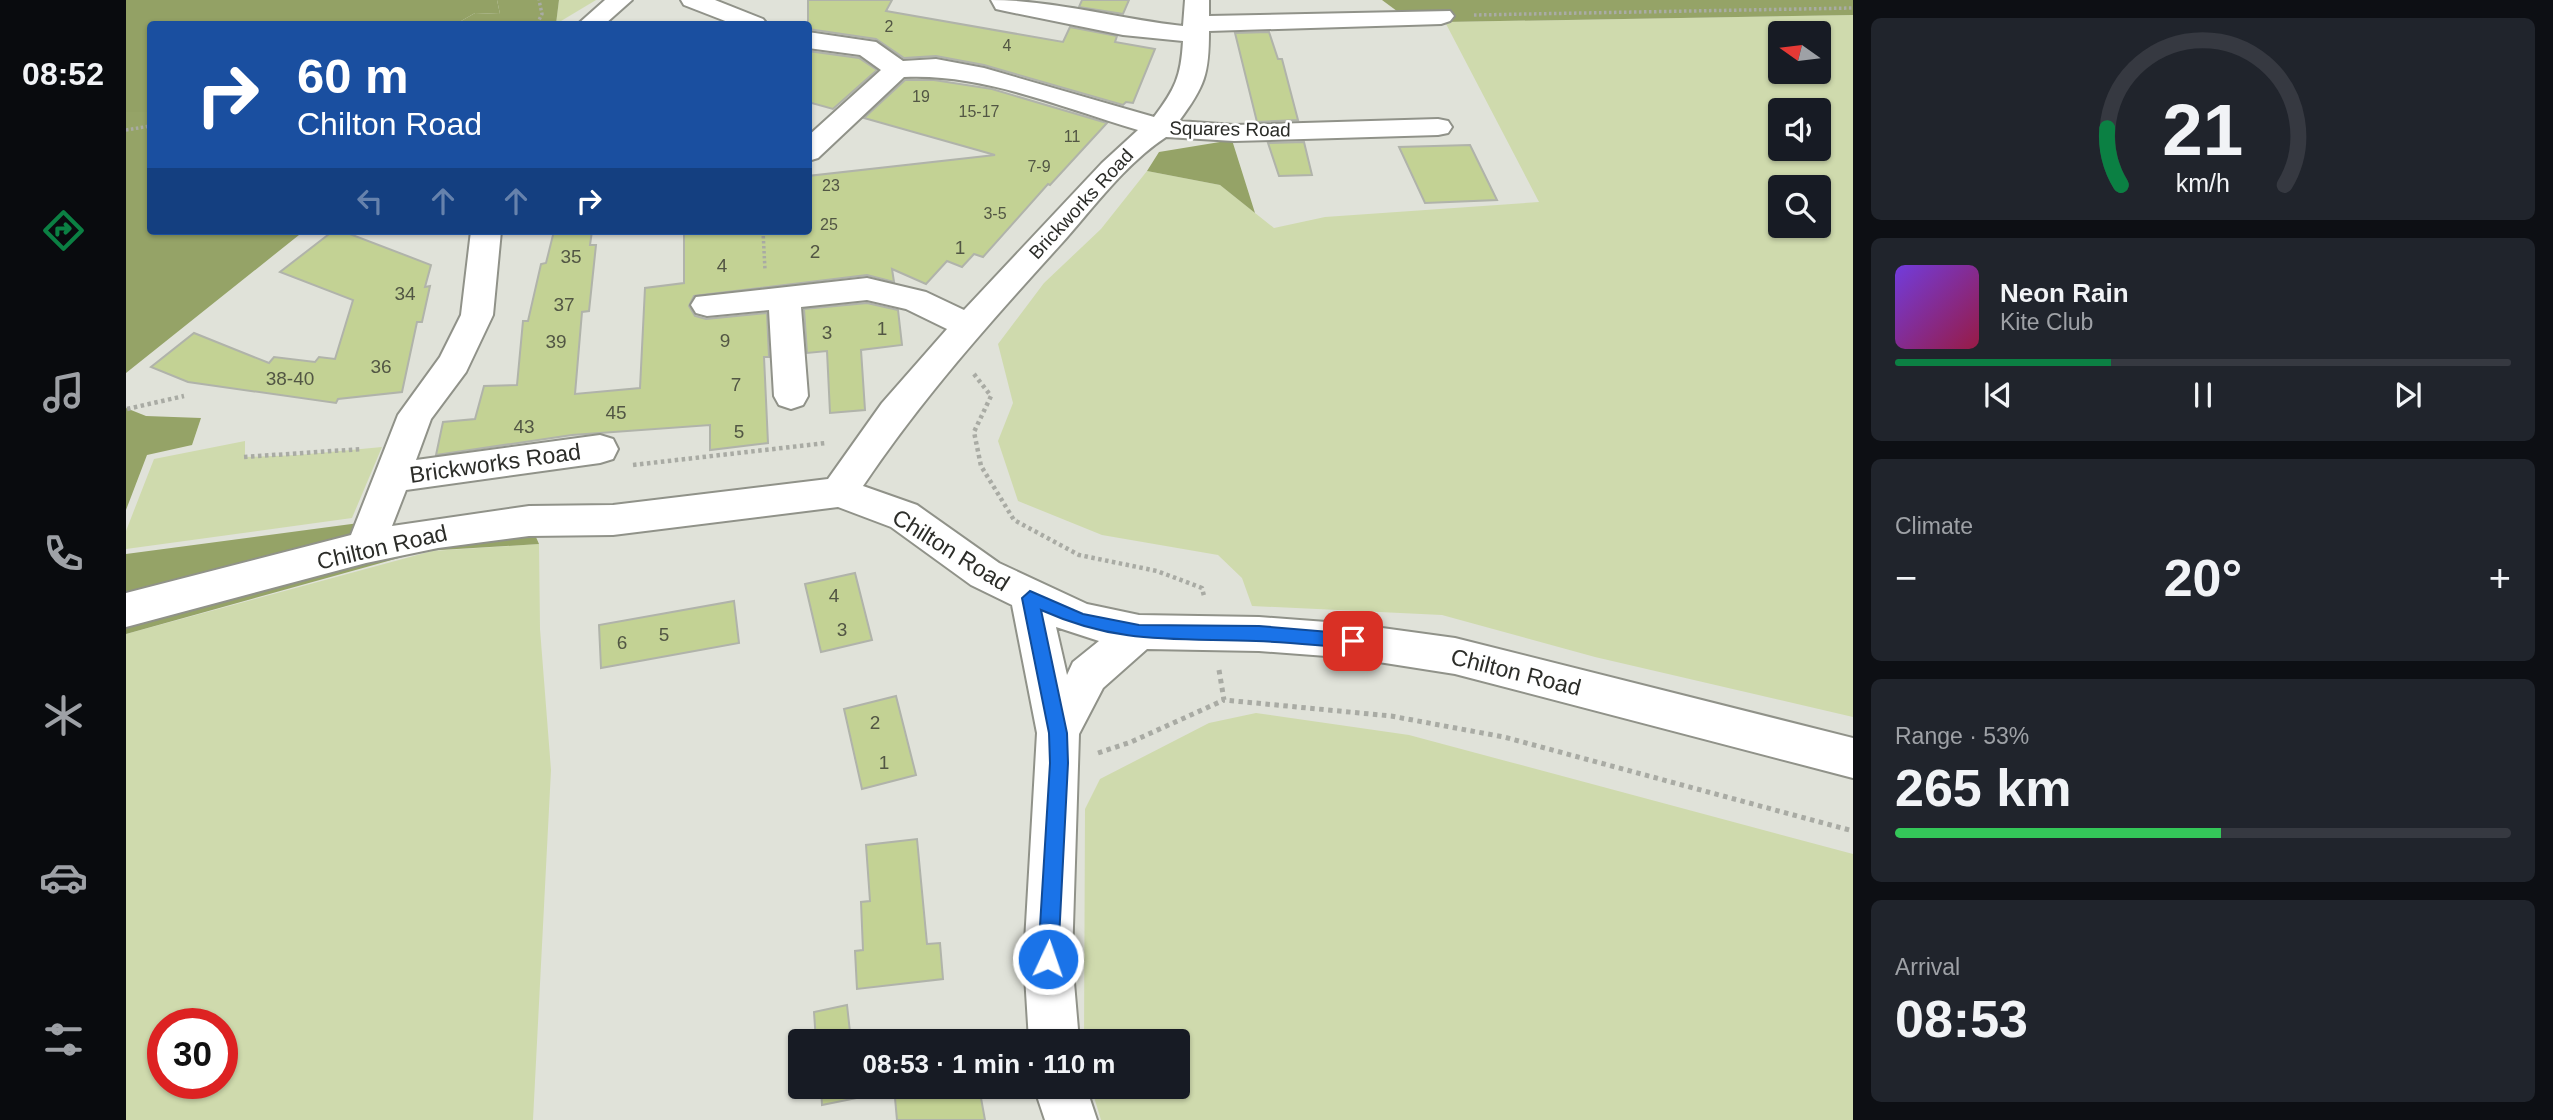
<!DOCTYPE html>
<meta charset="utf-8">
<style>
:root{--surface:#171b24;--page:#20242c;--text:#f1f3f6;--muted:#9ea1a6;--line:#363941;--accent:#0b8043}
body{margin:0;font-family:Arial,sans-serif;background:var(--page);color:var(--text);height:100vh;display:flex;flex-direction:column;font-size:26px;white-space:nowrap}
*{box-sizing:border-box;margin:0}
p{font-size:23px;color:var(--muted)}
.icon{flex:none;width:38px;height:38px;fill:none;stroke:currentColor;stroke-width:2;stroke-linecap:round;stroke-linejoin:round}
.map{position:relative;flex:1;overflow:hidden}
.side{display:flex;flex-direction:column;gap:18px;padding:18px;background:#0d0f14;width:700px}
.side>*{flex:none}
.guide{position:absolute;left:21px;top:21px;width:665px;height:214px;border-radius:7px;box-shadow:0 2px 5px #0004;background:#1a4fa0;color:#fff;overflow:hidden}
.needle{width:46px;rotate:284deg}
.buttons{position:absolute;left:1642px;top:21px;display:grid;gap:14px}
.buttons a{display:grid;place-items:center;width:63px;height:63px;border-radius:7px;background:var(--surface);box-shadow:0 2px 5px #0004;font-size:35px}
.speed{position:absolute;left:21px;top:1008px;display:flex;gap:14px;font-size:35px;font-weight:700;text-align:center}
.speed>*{display:grid;place-content:center;width:91px;height:91px;border-radius:50%;background:var(--surface);box-shadow:0 2px 5px #0004;line-height:1}
.speed .limit{border:10px solid #d22;background:#fff;color:#111}
.pin{position:absolute;display:grid;place-items:center;width:60px;height:60px;color:#fff;margin:-30px;border-radius:14px;box-shadow:0 4px 10px #0006}
.me{position:absolute;width:77px;margin:-38px;rotate:3deg;stroke-linejoin:round;filter:drop-shadow(0 0 5px #0008)}
.turn{display:flex;align-items:center;gap:24px;height:147px;padding:0 35px;font-size:32px}
.turn .icon{width:91px;height:91px;stroke-width:2.5}
.turn b{display:block;font-size:49px;line-height:60px}
.lanes{display:flex;align-items:center;height:66px;padding:0 35px;background:#0003;justify-content:center;gap:35px;direction:ltr}
.lanes .off{opacity:.35}
.big{font-size:52px;font-weight:600;line-height:1.1}
.side .widget{flex:1;display:flex;flex-direction:column;justify-content:center;gap:10px;min-width:0;padding:0 24px;border-radius:10px;background:var(--page)}
.side .dial{align-items:center;gap:0}
.dial svg{height:182px;overflow:visible;fill:none;stroke:var(--line);stroke-width:7;stroke-linecap:round;text-anchor:middle}
.dial text{fill:var(--text);stroke:none}
.song{display:flex;align-items:center;gap:21px}
.cover{width:84px;height:84px;border-radius:10px;background:linear-gradient(135deg,hsl(260 70% 55%),hsl(340 70% 35%))}
.played{height:7px;border-radius:4px;background:linear-gradient(90deg,var(--accent) 35%,var(--line) 35%)}
.keys{display:flex;justify-content:space-around;direction:ltr}
.heat{display:flex;justify-content:space-between;align-items:center;font-size:38px;direction:ltr}
.charge{height:10px;border-radius:5px;background:linear-gradient(90deg,#34c759 53%,var(--line) 0)}
.trip{position:absolute;left:662px;top:1029px;width:402px;height:70px;border-radius:7px;background:var(--surface);box-shadow:0 2px 5px #0004;font-weight:600;line-height:70px;text-align:center}
main{display:flex;flex:1;min-height:0}
.tabs{display:flex;flex-direction:column;width:126px;justify-content:space-around;align-items:center;background:#090b0e;color:var(--muted)}
.tabs .icon{width:49px;height:49px}
.tabs .selected{color:var(--accent)}
.tabs b{font-size:32px;color:var(--text)}
.map>svg:first-child{display:block}
.green{fill:#cfdaad;fill-rule:evenodd}
.forest{fill:#95a367}
.water{fill:#93a165}
.building{fill:#c3d294;stroke:#b0b3aa;stroke-width:2}
.lines{fill:none;stroke-linecap:round;stroke-linejoin:round}
.minor-casing{stroke:#909289;stroke-width:4}
.path-far2{stroke:#a9aba4;stroke-width:3.5;stroke-dasharray:2.5 2.5;stroke-linecap:butt}
.path-far1{stroke:#a9aba4;stroke-width:4.5;stroke-dasharray:3.5 3.5;stroke-linecap:butt}
.path{stroke:#a9aba4;stroke-width:5;stroke-dasharray:4.5 4.5;stroke-linecap:butt}
.minor{fill:#fff;fill-rule:evenodd}
.route{fill:#1a73e8;stroke:#114b97;stroke-width:2}
.labels{text-anchor:middle;dominant-baseline:central;stroke-width:5;stroke-linejoin:round;paint-order:stroke}
.far-number-label{font-size:16px;fill:#525644}
.far-street-label{font-size:19px;fill:#2c2d29;stroke:#fff}
.number-label{font-size:19px;fill:#525644}
.street-label{font-size:23px;fill:#2c2d29;stroke:#fff}
</style>
<main>
<nav class="tabs">
<b>08:52</b>
<svg class="icon selected" aria-label="directions" viewBox="0 0 24 24"><path d="M12 3l9 9-9 9-9-9zM9 14v-3h6M13 9l2 2-2 2"/></svg>
<svg class="icon" aria-label="music" viewBox="0 0 24 24"><path d="M9 18V5l10-2v13"/><circle cx="6" cy="18" r="3"/><circle cx="16" cy="16" r="3"/></svg>
<svg class="icon" aria-label="phone" viewBox="0 0 24 24"><path d="M5 4h4l2 5-3 2q2 4 5 5l2-3 5 2v4C11 20 4 13 5 4z"/></svg>
<svg class="icon" aria-label="climate" viewBox="0 0 24 24"><path d="M12 3v18M4 7l16 10M4 17L20 7"/></svg>
<svg class="icon" aria-label="car" viewBox="0 0 24 24"><path d="M5 17H2v-5l4-1 3-4h7l3 4 3 1v5h-3M9 17h6M6 11h13"/><circle cx="7" cy="17" r="2"/><circle cx="17" cy="17" r="2"/></svg>
<svg class="icon" aria-label="filters" viewBox="0 0 24 24"><path d="M4 7h16M4 17h16"/><circle cx="9" cy="7" r="2"/><circle cx="15" cy="17" r="2"/></svg>
</nav>
<div class="map">
<svg width="1727" height="1120" viewBox="0 0 1727 1120">
<rect width="100%" height="100%" fill="#e0e2d9"/>
<g class="green">
<polygon points="433,0 470,0 430,24"/>
<path d="M1727 15V717L1469 657 1316 615 1126 606 1116 578 1092 555 976 535 892 501 872 441 887 403 872 344 918 283 975 229 1021 171 1094 185 1148 228 1199 217 1413 202 1319 22ZM1654 33H1692V72H1654ZM1654 110H1692V149H1654ZM1654 187H1692V226H1654Z"/>
<polygon points="119,441 119,457 172,455 256,447 226,518 0,549 0,531 28,459"/>
<path d="M413 544 414 629 425 770 407 1120H0V634L306 551ZM37 1024H96V1083H37Z"/>
<polygon points="1130,713 1283,735 1727,854 1727,1120 975,1120 965,1087 1052,1087 1052,1041 958,1041 959,809 974,779 1083,723"/>
</g>
<g class="forest">
<polygon points="371,0 433,0 430,24 330,24 349,13 374,14"/>
<polygon points="1256,0 1727,0 1727,15 1319,22 1279,17"/>
<polygon points="0,112 24,112 24,231 178,231 0,373"/>
<polygon points="1106,140 1129,213 1094,185 1021,171 1033,152"/>
<polygon points="0,408 20,416 75,418 66,445 21,455 0,510"/>
<polygon points="403,521 413,544 298,551 0,634 0,554 233,523 226,550"/>
</g>
<polygon class="water" points="0,0 371,0 374,14 349,13 330,24 24,24 24,112 0,112"/>
<g class="building">
<polygon points="682,0 766,0 760,11 937,42 944,27 991,36 989,42 1029,49 1007,103 1000,102 997,105 858,65 810,56 778,58 750,39 682,29"/>
<polygon points="956,0 1003,0 997,14 953,7"/>
<polygon points="1143,32 1152,59 1156,59 1172,120 1131,122 1109,33"/>
<polygon points="682,51 733,58 751,70 707,109 682,102"/>
<polygon points="779,80 808,80 866,89 981,123 924,185 922,184 857,257 848,254 836,267 821,261 800,284 766,269 768,282 741,275 568,296 563,306 569,316 580,319 641,313 643,357 638,357 642,443 584,450 584,425 446,435 310,455 317,422 349,419 358,386 391,385 397,321 402,321 415,264 420,263 428,231 466,231 464,245 470,245 463,311 456,312 449,394 514,388 519,288 558,283 558,231 682,231 682,176 869,155 738,118"/>
<polygon points="1178,142 1186,175 1153,176 1142,143"/>
<polygon points="1344,145 1371,200 1299,203 1273,147"/>
<polygon points="207,231 216,231 305,265 299,287 304,286 296,322 291,322 276,392 212,399 210,403 62,382 25,367 68,333 143,363 148,357 189,362 193,357 209,359 227,300 154,272"/>
<polygon points="741,303 772,310 776,345 735,350 739,410 704,413 701,351 681,353 678,309"/>
<polygon points="729,573 746,640 695,652 679,584"/>
<polygon points="608,601 613,643 475,668 473,625"/>
<polygon points="770,696 790,775 736,789 718,709"/>
<polygon points="791,839 801,944 814,943 817,979 731,989 729,951 737,950 735,902 744,901 740,845"/>
<polygon points="721,1005 725,1041 690,1041 688,1012"/>
<polygon points="695,1087 730,1087 731,1098 696,1105"/>
<polygon points="768,1087 853,1087 859,1120 771,1120"/>
</g>
<g class="lines">
<g class="minor-casing">
<g id="minor">
<polygon points="479,0 506,0 479,24 452,24"/>
<polygon points="555,0 589,0 637,19 641,24 607,24 558,5"/>
<path d="M865 0C927 0 994 19 1057 26L1059 0H1083V16L1324 11 1328 16 1324 21 1315 24 1083 31C1083 74 1079 86 1053 121L1108 125 1312 119 1322 121 1326 127 1322 133 1312 135 1108 141 1040 137C999 164 968 207 936 243 865 321 796 398 737 486L791 505 873 563 961 604 1013 615 1133 617 1227 624 1329 638 1727 738V778L1329 674 1227 658 1133 651 1021 649 977 688 953 734 946 959 953 1041H903L898 959 911 733 886 605 845 585 765 527 712 507 487 535 403 536 312 548 240 563 0 627V593L225 535 272 415 314 357 335 315 345 231H375L367 315 340 372 305 419 290 460 474 435 487 439 492 449 487 459 474 463 280 490 266 526 403 506 487 505 702 479 756 403 821 329 780 309 741 300 675 307 682 396 677 405 665 409 653 405 648 396 643 310 581 316 570 313 565 305 570 297 741 278 800 292 838 310 976 163 1012 130C937 108 857 73 778 77L692 158 682 161V136L755 70 734 55 682 48V32L750 42 777 61 810 59 858 68 1028 117C1049 89 1055 77 1057 41L997 35 879 11 870 9ZM930 627 973 641 947 662 941 675Z"/>
<polygon points="908,1087 960,1087 971,1120 919,1120"/>
</g>
</g>
<g class="path-far2">
<polyline points="1348,15 1727,8"/>
<polyline points="411,24 416,14 413,0"/>
<polyline points="0,130 24,126"/>
<polyline points="637,231 639,270"/>
</g>
<g class="path-far1">
<polyline points="848,374 865,396 848,432 855,466 888,520 953,555 1031,571 1076,588 1078,596"/>
<polyline points="1,409 58,396"/>
<polyline points="118,457 236,449"/>
<polyline points="507,465 700,443"/>
</g>
<g class="path">
<polyline points="1093,670 1098,700 1265,716 1378,737 1727,831"/>
<polyline points="972,753 1005,742 1098,700"/>
</g>
<use href="#minor" class="minor"/>
</g>
<path class="route" d="M904 591 957 614 1013 625 1133 626 1227 634 1235 641 1227 648C1195 646 1163 642 1130 641 1048 638 993 645 915 610L941 733 942 763 932 959 929 966 922 969 914 966 912 959 924 763 923 733 896 598Z"/>
<g class="labels">
<g class="far-number-label">
<text x="763" y="26">2</text>
<text x="881" y="45">4</text>
<text x="795" y="96">19</text>
<text x="853" y="111">15-17</text>
<text x="946" y="136">11</text>
<text x="913" y="166">7-9</text>
<text x="705" y="185">23</text>
<text x="869" y="213">3-5</text>
<text x="703" y="224">25</text>
</g>
<g class="far-street-label">
<text transform="translate(1104 129) rotate(1)">Squares Road</text>
<text transform="translate(955 204) rotate(-47)">Brickworks Road</text>
</g>
<g class="number-label">
<text x="834" y="247">1</text>
<text x="689" y="251">2</text>
<text x="445" y="256">35</text>
<text x="596" y="265">4</text>
<text x="279" y="293">34</text>
<text x="438" y="304">37</text>
<text x="756" y="328">1</text>
<text x="701" y="332">3</text>
<text x="599" y="340">9</text>
<text x="430" y="341">39</text>
<text x="255" y="366">36</text>
<text x="164" y="378">38-40</text>
<text x="610" y="384">7</text>
<text x="490" y="412">45</text>
<text x="398" y="426">43</text>
<text x="613" y="431">5</text>
<text x="708" y="595">4</text>
<text x="716" y="629">3</text>
<text x="538" y="634">5</text>
<text x="496" y="642">6</text>
<text x="749" y="722">2</text>
<text x="758" y="762">1</text>
</g>
<g class="street-label">
<text transform="translate(369 463) rotate(-8)">Brickworks Road</text>
<text transform="translate(256 547) rotate(-13)">Chilton Road</text>
<text transform="translate(825 550) rotate(32)">Chilton Road</text>
<text transform="translate(1390 672) rotate(14)">Chilton Road</text>
</g>
</g>
</svg>
<div class="buttons">
<a><svg class="needle" viewBox="-14 -14 28 28"><path d="M0-13l5 13h-10z" fill="#e53935"/><path d="M0 13l5-13h-10z" fill="#9ea1a6"/></svg></a>
<a><svg class="icon" aria-label="sound" viewBox="0 0 24 24"><path d="M4 9h4l5-4v14l-5-4H4zM17 9q2 3 0 6"/></svg></a>
<a><svg class="icon" aria-label="search" viewBox="0 0 24 24"><circle cx="10" cy="10" r="6"/><path d="M15 15l6 6"/></svg></a>
</div>
<div class="speed"><div class="limit">30</div></div>
<div class="pin" style="left:1227px;top:641px;background:#d93025"><svg class="icon" aria-label="arrive" viewBox="0 0 24 24"><path d="M6 21V4h12l-3 4 3 4H6"/></svg></div>
<svg class="me" style="left:922px;top:959px" viewBox="-20 -20 40 40"><circle r="17" fill="#1a73e8" stroke="#fff" stroke-width="3"/><path d="M0-11L8 9 0 5-8 9z" fill="#fff"/></svg>
<div class="trip">08:53 · 1 min · 110 m</div>
<div class="guide">
<div class="turn"><svg class="icon" aria-label="right" viewBox="0 0 24 24"><path d="M7 20v-9h11M14 6l5 5-5 5"/></svg><div><b>60 m</b>Chilton Road</div></div>
<div class="lanes"><svg class="icon off" aria-label="left" viewBox="0 0 24 24"><path d="M17 20v-9H6M10 6l-5 5 5 5"/></svg><svg class="icon off" aria-label="ahead" viewBox="0 0 24 24"><path d="M12 20V5M6 11l6-6 6 6"/></svg><svg class="icon off" aria-label="ahead" viewBox="0 0 24 24"><path d="M12 20V5M6 11l6-6 6 6"/></svg><svg class="icon" aria-label="right" viewBox="0 0 24 24"><path d="M7 20v-9h11M14 6l5 5-5 5"/></svg></div>
</div>
</div>
<section class="side">
<div class="widget dial"><svg viewBox="0 0 100 80">
<path d="M14 69A42 42 0 1 1 86 69"/>
<path d="M14 69A42 42 0 0 1 8 44" stroke="#0b8043"/>
<text x="50" y="56" font-size="32" font-weight="700">21</text>
<text x="50" y="72" font-size="11">km/h</text>
</svg></div>
<div class="widget">
<div class="song"><i class="cover"></i><div><b>Neon Rain</b><p>Kite Club</p></div></div>
<div class="played"></div>
<div class="keys"><svg class="icon" aria-label="previous" viewBox="0 0 24 24"><path d="M18 5L8 12l10 7zM5 5v14"/></svg><svg class="icon" aria-label="pause" viewBox="0 0 24 24"><path d="M8 5v14M16 5v14"/></svg><svg class="icon" aria-label="next" viewBox="0 0 24 24"><path d="M6 5l10 7-10 7zM19 5v14"/></svg></div>
</div>
<div class="widget"><p>Climate</p>
<div class="heat"><a>−</a><b class="big">20°</b><a>+</a></div>
</div>
<div class="widget"><p>Range · 53%</p><b class="big">265 km</b><div class="charge"></div></div>
<div class="widget"><p>Arrival</p><b class="big">08:53</b></div>
</section>
</main>
